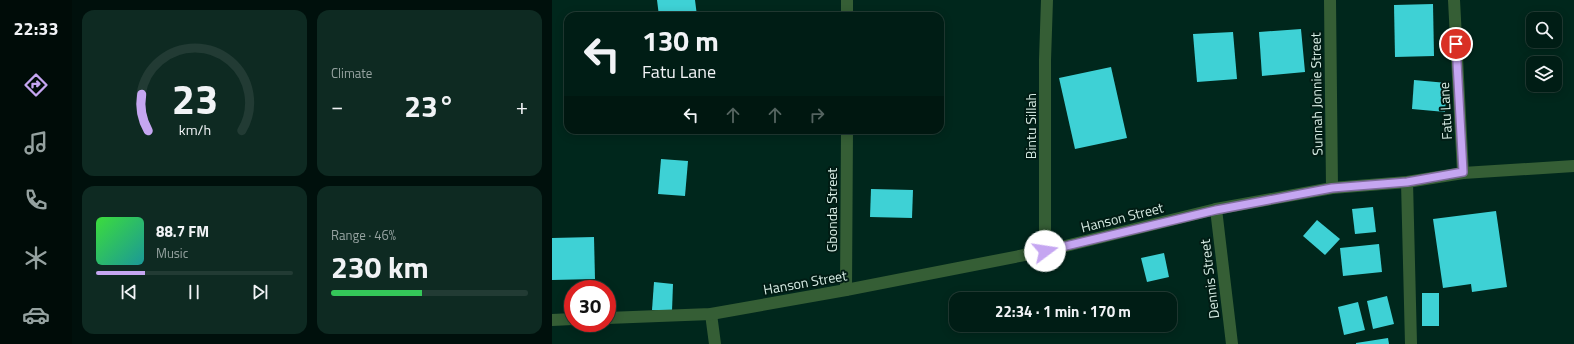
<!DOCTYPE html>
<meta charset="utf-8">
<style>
:root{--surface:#001d15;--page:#0e2a22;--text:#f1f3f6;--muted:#95a2a0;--line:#223b34;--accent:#c5a6f1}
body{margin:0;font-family:"Titillium Web",sans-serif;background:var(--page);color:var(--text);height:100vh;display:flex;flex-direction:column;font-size:15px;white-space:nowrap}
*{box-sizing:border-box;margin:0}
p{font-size:13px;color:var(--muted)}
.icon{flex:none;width:22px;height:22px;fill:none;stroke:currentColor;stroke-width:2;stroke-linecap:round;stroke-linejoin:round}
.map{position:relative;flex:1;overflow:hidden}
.details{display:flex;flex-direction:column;gap:10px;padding:10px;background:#00100c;width:480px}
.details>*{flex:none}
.banner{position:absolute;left:12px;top:12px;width:380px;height:122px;border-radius:12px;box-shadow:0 2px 10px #0003,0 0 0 1px var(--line);background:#001d15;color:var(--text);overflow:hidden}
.fabs{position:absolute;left:974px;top:12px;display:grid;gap:8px}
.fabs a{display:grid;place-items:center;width:36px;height:36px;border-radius:8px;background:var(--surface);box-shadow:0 2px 10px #0003,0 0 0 1px var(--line);font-size:20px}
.speed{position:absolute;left:12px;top:280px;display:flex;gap:8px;font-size:20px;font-weight:700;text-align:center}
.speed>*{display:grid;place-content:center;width:52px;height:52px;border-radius:50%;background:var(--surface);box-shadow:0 2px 10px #0003,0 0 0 1px var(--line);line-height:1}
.speed .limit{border:6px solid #d22;background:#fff;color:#111}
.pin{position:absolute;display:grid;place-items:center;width:34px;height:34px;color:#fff;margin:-17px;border:2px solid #fff;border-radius:50%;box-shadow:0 1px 4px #0007}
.me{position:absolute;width:44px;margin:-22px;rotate:76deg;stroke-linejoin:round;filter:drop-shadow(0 0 3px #0008)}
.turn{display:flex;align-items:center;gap:14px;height:84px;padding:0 12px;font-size:18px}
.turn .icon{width:52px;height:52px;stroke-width:2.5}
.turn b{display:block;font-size:28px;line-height:34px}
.lanes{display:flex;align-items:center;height:38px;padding:0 12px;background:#0003;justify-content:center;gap:20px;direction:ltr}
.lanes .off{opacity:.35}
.big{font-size:30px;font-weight:700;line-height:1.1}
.details .tile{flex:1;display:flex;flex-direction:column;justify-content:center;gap:6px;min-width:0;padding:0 14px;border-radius:12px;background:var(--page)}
.details .dial{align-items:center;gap:0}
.dial svg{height:104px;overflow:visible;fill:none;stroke:var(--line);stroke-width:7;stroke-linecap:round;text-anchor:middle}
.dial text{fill:var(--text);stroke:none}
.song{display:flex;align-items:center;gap:12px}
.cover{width:48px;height:48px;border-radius:6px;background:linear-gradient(135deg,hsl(120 70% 55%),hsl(180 70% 35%))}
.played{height:4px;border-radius:2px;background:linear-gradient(90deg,var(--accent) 25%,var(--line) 25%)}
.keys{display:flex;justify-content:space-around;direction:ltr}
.heat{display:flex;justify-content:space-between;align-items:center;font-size:22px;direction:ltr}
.charge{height:6px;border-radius:3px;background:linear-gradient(90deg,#34c759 46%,var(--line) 0)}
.details .tiles{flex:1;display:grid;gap:10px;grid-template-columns:repeat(2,1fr)}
.trip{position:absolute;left:397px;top:292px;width:228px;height:40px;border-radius:12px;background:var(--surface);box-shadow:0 2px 10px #0003,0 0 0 1px var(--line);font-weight:700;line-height:40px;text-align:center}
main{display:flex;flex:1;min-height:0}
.tabs{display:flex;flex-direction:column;width:72px;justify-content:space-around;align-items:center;background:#000c08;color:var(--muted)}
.tabs .icon{width:28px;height:28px}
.tabs .on{color:var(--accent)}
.tabs b{font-size:18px;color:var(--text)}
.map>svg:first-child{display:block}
.building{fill:#3ed1d5}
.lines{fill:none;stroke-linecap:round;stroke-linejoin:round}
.street{stroke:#355e35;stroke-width:12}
.route-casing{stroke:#806c9d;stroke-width:10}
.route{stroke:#c5a6f1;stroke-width:7}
.labels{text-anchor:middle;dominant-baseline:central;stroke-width:4;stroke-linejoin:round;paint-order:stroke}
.street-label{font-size:14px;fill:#d6ebe3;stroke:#011c14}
</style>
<main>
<nav class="tabs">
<b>22:33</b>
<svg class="icon on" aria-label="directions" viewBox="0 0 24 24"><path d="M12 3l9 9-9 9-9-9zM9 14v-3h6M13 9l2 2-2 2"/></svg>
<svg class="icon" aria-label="music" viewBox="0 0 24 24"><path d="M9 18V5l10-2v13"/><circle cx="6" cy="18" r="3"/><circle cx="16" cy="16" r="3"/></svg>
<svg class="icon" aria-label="phone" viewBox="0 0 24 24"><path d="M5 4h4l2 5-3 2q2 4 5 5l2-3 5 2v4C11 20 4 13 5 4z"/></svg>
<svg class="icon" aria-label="climate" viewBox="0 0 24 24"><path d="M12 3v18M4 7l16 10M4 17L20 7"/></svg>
<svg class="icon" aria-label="car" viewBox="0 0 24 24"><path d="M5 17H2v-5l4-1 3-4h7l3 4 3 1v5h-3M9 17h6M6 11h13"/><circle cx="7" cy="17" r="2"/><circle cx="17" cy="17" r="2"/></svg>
</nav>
<section class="details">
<div class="tiles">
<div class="tile dial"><svg viewBox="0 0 100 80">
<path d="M14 69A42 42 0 1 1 86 69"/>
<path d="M14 69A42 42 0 0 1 9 41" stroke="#c5a6f1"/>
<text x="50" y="56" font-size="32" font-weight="700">23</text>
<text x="50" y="72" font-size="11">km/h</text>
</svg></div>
<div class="tile"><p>Climate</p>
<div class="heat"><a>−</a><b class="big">23°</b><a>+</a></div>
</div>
<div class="tile">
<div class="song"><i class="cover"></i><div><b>88.7 FM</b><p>Music</p></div></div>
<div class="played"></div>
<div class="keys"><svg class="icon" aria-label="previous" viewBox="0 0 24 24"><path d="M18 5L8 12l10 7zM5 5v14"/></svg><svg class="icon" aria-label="pause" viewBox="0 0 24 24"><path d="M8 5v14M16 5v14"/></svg><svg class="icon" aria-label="next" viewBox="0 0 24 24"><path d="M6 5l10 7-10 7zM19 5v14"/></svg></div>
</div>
<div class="tile"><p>Range · 46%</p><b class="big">230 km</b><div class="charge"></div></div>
</div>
</section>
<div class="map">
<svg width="1022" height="344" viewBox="0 0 1022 344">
<rect width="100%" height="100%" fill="#00271c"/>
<g class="building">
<polygon points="105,0 143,0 145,16 107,16"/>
<polygon points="881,4 882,56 843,57 842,5"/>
<polygon points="749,29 753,72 710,76 707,32"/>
<polygon points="681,32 685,79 645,82 641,34"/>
<polygon points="559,67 575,138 523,149 507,78"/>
<polygon points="862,80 895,83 893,112 860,109"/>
<polygon points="109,159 136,161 133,196 106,194"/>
<polygon points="319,189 361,190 360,218 318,217"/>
<polygon points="821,207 824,232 803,234 800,209"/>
<polygon points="944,211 955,287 920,292 919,284 891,288 881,219"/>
<polygon points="765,220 788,239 773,255 751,236"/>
<polygon points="42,237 43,279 0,280 0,238"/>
<polygon points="827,244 830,272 791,276 788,248"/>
<polygon points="612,253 617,277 595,282 589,258"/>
<polygon points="102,282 121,284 120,311 100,310"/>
<rect x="870" y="293" width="17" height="33"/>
<polygon points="835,296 842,324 821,329 815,301"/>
<polygon points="806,302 813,330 792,335 786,307"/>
<polygon points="836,338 837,344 804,344 804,343"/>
</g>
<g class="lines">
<g class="street">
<polyline points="778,0 780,188"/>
<polyline points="902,0 911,173"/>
<polyline points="295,16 295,0"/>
<polyline points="855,182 859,344"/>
<polyline points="664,209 680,344"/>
<polyline points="493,251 493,60 495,0"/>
<polyline points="294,290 295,130"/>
<polyline points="159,314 163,344"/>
<polyline points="55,318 159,314 294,290 493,251 664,209 780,188 855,182 911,173 1022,166"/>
<polyline points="0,320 21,319"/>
</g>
</g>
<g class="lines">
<g class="route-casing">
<polyline id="route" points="493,251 664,210 780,188 855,182 911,172 904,44"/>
</g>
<use href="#route" class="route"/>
</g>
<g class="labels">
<g class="street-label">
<text transform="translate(764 94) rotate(-91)">Sunnah Jonnie Street</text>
<text transform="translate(893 111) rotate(-93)">Fatu Lane</text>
<text transform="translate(478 126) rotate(-90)">Bintu Sillah</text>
<text transform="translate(279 210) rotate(-90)">Gbonda Street</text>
<text transform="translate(570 217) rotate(-14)">Hanson Street</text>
<text transform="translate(657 279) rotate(-97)">Dennis Street</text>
<text transform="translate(253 282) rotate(-10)">Hanson Street</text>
</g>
</g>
</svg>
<div class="fabs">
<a><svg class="icon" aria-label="search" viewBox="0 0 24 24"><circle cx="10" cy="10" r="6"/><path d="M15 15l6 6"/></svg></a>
<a><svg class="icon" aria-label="layers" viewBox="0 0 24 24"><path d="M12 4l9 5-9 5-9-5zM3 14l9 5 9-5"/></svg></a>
</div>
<div class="speed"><div class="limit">30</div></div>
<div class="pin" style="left:904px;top:44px;background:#d93025"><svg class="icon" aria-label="arrive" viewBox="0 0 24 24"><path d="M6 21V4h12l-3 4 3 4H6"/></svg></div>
<svg class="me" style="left:493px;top:251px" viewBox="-20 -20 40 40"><circle r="19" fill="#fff"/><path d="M0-13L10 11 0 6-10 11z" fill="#c5a6f1"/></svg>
<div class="trip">22:34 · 1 min · 170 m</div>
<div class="banner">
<div class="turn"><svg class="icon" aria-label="left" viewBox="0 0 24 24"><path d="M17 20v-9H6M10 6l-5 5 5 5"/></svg><div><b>130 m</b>Fatu Lane</div></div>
<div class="lanes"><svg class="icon" aria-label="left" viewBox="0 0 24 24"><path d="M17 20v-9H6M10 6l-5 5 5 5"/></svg><svg class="icon off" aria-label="ahead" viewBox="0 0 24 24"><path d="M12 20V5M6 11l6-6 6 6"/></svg><svg class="icon off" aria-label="ahead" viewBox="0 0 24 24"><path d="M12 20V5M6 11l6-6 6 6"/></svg><svg class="icon off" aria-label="right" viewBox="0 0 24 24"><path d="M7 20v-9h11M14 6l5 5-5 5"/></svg></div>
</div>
</div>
</main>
